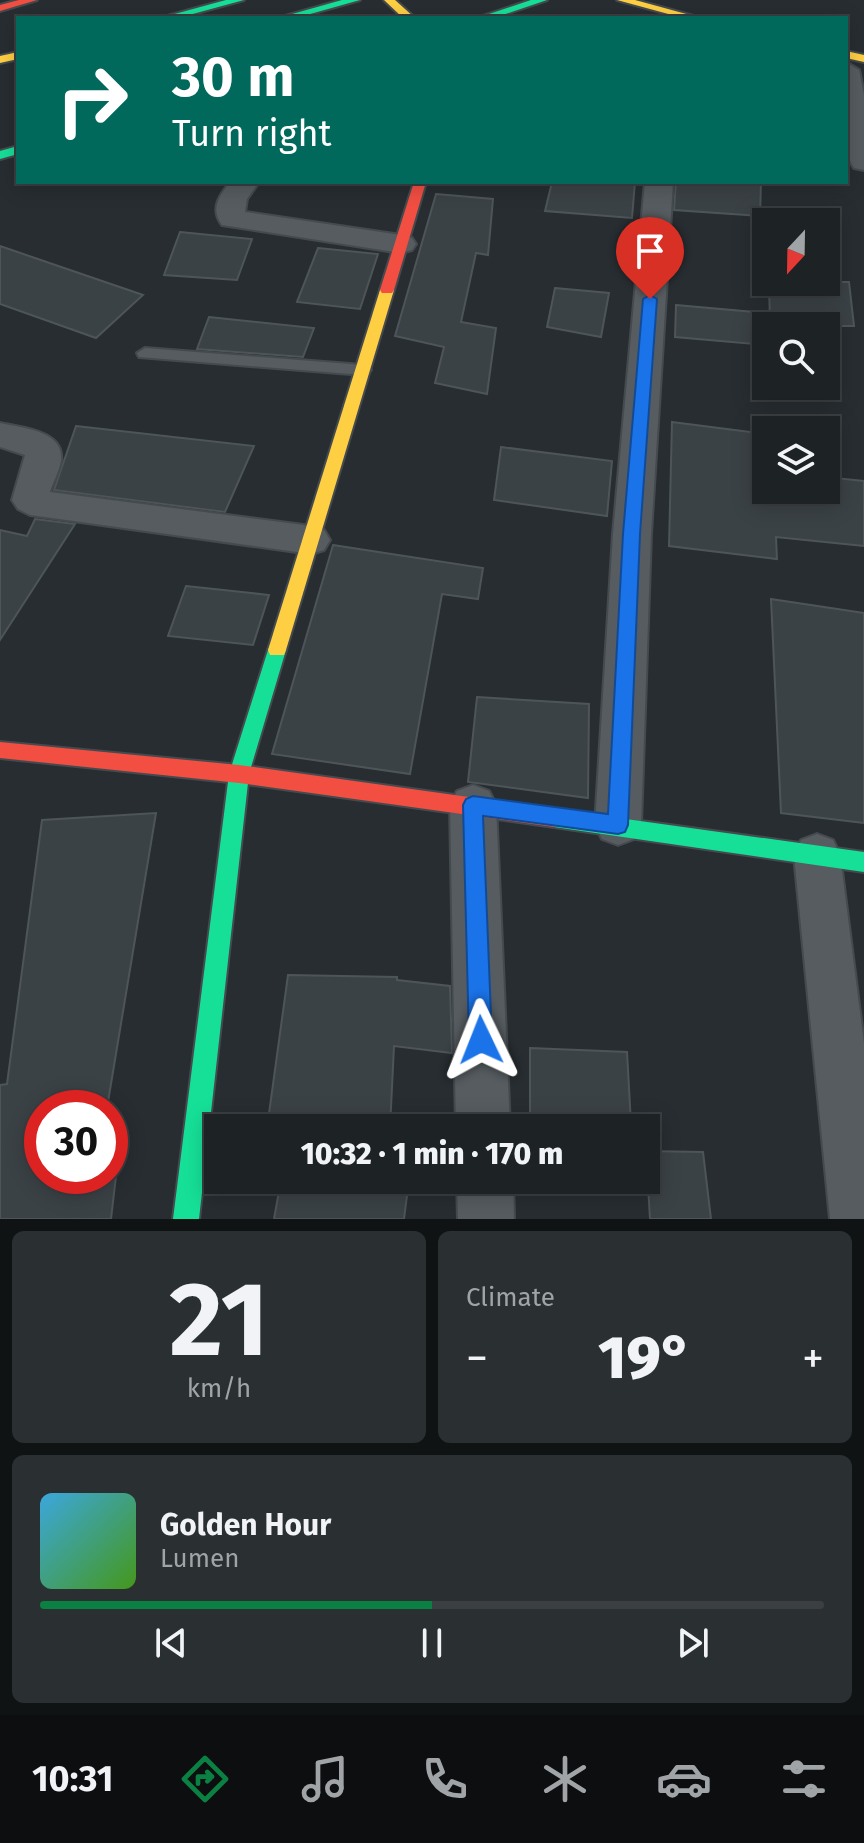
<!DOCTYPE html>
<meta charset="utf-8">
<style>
:root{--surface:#1d2225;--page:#2a2f32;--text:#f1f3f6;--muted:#a0a4a7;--line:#3b3f42;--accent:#0b8043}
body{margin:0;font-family:"Fira Sans",sans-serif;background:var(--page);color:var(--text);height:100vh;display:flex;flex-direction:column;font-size:30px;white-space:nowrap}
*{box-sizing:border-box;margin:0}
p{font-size:26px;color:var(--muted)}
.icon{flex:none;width:44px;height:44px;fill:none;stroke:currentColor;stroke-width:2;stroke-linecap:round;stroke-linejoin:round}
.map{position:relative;height:1219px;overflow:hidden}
.drawer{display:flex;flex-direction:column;gap:12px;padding:12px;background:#101314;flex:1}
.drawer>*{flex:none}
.banner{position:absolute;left:16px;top:16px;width:832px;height:168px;border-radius:0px;box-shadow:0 4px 20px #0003,0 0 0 2px var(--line);background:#00695c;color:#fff;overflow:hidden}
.needle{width:52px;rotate:202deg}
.tools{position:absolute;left:752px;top:208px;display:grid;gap:16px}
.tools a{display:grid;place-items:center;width:88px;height:88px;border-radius:0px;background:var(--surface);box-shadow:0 4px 20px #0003,0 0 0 2px var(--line);font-size:40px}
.speed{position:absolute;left:24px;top:1090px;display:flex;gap:16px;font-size:40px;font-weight:700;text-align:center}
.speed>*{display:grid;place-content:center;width:104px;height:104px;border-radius:50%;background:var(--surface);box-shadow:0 4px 20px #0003,0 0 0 2px var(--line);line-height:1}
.speed .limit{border:12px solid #d22;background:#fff;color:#111}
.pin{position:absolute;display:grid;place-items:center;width:68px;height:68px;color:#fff;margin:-82px -34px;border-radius:50% 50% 50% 0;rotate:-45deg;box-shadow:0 0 8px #0007}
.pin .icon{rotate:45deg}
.me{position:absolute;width:88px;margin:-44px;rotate:358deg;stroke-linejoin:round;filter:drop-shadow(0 0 6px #0008)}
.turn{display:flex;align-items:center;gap:28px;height:168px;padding:0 24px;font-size:36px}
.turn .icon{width:104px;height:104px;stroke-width:2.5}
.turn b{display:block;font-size:56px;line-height:68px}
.big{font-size:60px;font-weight:800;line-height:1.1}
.drawer .tile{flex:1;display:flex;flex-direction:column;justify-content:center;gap:12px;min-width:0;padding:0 28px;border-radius:12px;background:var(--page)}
.drawer .dial{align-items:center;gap:0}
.dial b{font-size:104px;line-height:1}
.song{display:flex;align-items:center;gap:24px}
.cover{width:96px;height:96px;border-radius:12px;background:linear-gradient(135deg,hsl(200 70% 55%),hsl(100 70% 35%))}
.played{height:8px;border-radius:4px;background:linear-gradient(90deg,var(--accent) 50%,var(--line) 50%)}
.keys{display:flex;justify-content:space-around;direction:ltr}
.heat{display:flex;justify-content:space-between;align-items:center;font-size:44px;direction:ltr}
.drawer .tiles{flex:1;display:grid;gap:12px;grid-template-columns:1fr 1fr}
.tile:last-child{grid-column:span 2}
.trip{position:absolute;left:204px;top:1114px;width:456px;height:80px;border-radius:0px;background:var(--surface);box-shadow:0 4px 20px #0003,0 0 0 2px var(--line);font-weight:800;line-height:80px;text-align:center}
.dock{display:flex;height:128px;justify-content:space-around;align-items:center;background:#0c0e0f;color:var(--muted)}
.dock .icon{width:56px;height:56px}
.dock .current{color:var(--accent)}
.dock b{font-size:36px;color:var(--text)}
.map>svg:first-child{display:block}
.building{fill:#3b4246;stroke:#4e5559;stroke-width:2}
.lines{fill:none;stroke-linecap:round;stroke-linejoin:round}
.lane-casing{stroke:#444a4e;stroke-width:4}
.street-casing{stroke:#444a4e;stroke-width:4}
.fast-casing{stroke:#444a4e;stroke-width:4}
.slow-casing{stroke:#444a4e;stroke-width:4}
.jam-casing{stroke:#444a4e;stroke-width:4}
.lane{fill:#565c60;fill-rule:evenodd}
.street{fill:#565c60;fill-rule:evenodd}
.fast{fill:#16e098;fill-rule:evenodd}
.slow{fill:#ffcf43;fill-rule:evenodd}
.jam{fill:#f24e42;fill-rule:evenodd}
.route{fill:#1a73e8;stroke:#114b97;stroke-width:2}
</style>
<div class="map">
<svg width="864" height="1219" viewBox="0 0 864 1219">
<rect width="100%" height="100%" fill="#272d31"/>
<g class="building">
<polygon points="552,182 635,182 632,218 545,211"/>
<polygon points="676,182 761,182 760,216 674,210"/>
<polygon points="436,194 493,199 488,255 476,253 461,322 496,328 487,394 435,383 444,347 395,336"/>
<polygon points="180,232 252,239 237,280 164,275"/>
<polygon points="0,246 143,295 96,338 0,304"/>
<polygon points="318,248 378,254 360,309 297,302"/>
<polygon points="769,282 849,282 854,326 770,326"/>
<polygon points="555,288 609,293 601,337 547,327"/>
<polygon points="676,305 754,312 754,344 675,337"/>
<polygon points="209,317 314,328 303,357 197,349"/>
<polygon points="672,422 766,434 766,490 826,490 826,477 864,481 864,546 776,537 777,559 669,546"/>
<polygon points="76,426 254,446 225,512 54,490"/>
<polygon points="501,447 612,461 607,516 494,500"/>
<polygon points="35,519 75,524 0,640 0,530 27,536"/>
<polygon points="333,545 483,568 478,599 442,594 410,774 272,754"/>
<polygon points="186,586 269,595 253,645 168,636"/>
<polygon points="771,599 864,613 864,823 781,813"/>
<polygon points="477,697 589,704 588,798 468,782"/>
<polygon points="156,813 107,1108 42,1108 42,1176 116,1176 111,1219 0,1219 0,1085 7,1084 42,820"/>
<polygon points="288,975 397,977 397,980 450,986 452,1053 394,1046 390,1128 267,1128"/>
<polygon points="530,1048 627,1052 631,1124 530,1119"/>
<polygon points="646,1151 703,1152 711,1219 650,1219"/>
<polygon points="281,1180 409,1180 404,1219 274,1219"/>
</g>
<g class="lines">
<g class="lane-casing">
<polygon id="lane" points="145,348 363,365 371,370 363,375 139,357 137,353"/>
</g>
<g class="street-casing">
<g id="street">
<path d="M846 62 859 70 864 95V170L854 168C839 146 846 89 846 62Z"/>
<path d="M230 182H259L247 199 245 212 401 235 412 238 416 244 412 250 401 253 222 225C210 209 219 196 230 182Z"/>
<polygon points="645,182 673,182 651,534 641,825 634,839 618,845 602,839 595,825 613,534"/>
<path d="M0 423C21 428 65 430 61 461 59 472 53 482 50 492L311 526 324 530 330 540 324 550 311 554 30 515 18 509 12 500 25 455 0 447Z"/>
<polygon points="473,785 489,791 496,805 510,1128 456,1128 450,805 457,791"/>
<polygon points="817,834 833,840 840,855 864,1044 864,1219 830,1219 794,855 801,840"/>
<polygon points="457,1180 513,1180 514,1219 458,1219"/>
</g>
</g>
<g class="fast-casing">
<g id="fast">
<polygon points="226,0 244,0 178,18 160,18"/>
<polygon points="342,0 360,0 296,18 278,18"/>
<polygon points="531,0 547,0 494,18 477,18"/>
<polygon points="18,146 18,154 0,159 0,151"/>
<polygon points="277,643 284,645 286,650 249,774 199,1219 173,1219 229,774 268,650 270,645"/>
<polygon points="554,809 864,852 864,872 554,827 547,824 544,818 547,812"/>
</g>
</g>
<g class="slow-casing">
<g id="slow">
<polygon points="384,0 395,0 415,18 403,18"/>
<polygon points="617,0 635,0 701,18 683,18"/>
<polygon points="846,51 864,55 864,62 846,58"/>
<polygon points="18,52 18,59 0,63 0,56"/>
<polygon points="387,286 394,290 286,650 284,655 270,655 268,650 380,290"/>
</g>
</g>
<g class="jam-casing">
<g id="jam">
<polygon points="19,0 37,0 0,11 0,5"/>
<polygon points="414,182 426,182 394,290 392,293 382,293 380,290"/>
<polygon points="0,742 239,765 554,809 561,812 564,818 561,824 554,827 239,783 0,758"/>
</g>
</g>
<use href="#lane" class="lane"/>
<use href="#street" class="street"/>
<use href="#fast" class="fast"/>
<use href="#slow" class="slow"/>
<use href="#jam" class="jam"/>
</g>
<polygon class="route" points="650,295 657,299 640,534 628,825 625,832 618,834 483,816 492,1040 489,1048 481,1052 472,1048 469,1040 463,805 466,799 473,796 608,814 623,534 643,299"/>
</svg>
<div class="tools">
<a><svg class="needle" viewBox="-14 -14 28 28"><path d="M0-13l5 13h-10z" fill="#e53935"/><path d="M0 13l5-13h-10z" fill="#a0a4a7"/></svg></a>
<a><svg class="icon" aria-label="search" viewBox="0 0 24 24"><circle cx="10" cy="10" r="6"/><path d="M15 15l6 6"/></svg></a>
<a><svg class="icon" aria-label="layers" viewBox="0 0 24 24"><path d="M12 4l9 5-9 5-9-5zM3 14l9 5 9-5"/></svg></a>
</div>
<div class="speed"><div class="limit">30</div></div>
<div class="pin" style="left:650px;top:299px;background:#d93025"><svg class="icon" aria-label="arrive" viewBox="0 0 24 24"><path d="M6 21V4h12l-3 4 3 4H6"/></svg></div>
<svg class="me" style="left:481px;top:1040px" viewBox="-20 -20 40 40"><path d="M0-17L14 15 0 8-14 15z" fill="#1a73e8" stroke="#fff" stroke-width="4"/></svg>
<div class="trip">10:32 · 1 min · 170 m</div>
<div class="banner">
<div class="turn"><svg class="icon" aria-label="right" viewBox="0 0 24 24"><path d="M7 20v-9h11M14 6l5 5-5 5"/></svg><div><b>30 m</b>Turn right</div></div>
</div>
</div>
<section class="drawer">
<div class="tiles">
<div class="tile dial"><b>21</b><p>km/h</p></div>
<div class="tile"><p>Climate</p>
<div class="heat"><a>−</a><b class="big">19°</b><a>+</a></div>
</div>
<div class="tile">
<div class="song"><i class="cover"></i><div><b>Golden Hour</b><p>Lumen</p></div></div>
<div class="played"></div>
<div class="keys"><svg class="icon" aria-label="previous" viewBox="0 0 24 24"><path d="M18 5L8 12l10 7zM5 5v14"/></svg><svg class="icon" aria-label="pause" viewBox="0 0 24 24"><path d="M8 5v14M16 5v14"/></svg><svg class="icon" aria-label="next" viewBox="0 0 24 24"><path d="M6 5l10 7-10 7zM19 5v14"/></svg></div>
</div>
</div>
</section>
<nav class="dock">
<b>10:31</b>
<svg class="icon current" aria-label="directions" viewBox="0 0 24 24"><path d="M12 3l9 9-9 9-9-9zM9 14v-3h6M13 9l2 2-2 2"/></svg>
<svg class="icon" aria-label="music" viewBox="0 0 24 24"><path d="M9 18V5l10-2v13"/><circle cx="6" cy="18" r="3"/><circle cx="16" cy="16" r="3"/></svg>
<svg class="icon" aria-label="phone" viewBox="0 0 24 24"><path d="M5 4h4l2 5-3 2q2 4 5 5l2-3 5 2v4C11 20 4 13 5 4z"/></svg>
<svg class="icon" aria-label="climate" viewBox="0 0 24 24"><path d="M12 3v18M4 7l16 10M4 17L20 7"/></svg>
<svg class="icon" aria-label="car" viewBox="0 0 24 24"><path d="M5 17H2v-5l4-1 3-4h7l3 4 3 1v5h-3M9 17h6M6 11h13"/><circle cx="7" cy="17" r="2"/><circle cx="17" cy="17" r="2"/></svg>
<svg class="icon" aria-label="filters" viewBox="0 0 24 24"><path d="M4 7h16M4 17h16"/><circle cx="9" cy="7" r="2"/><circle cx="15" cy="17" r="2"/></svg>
</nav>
